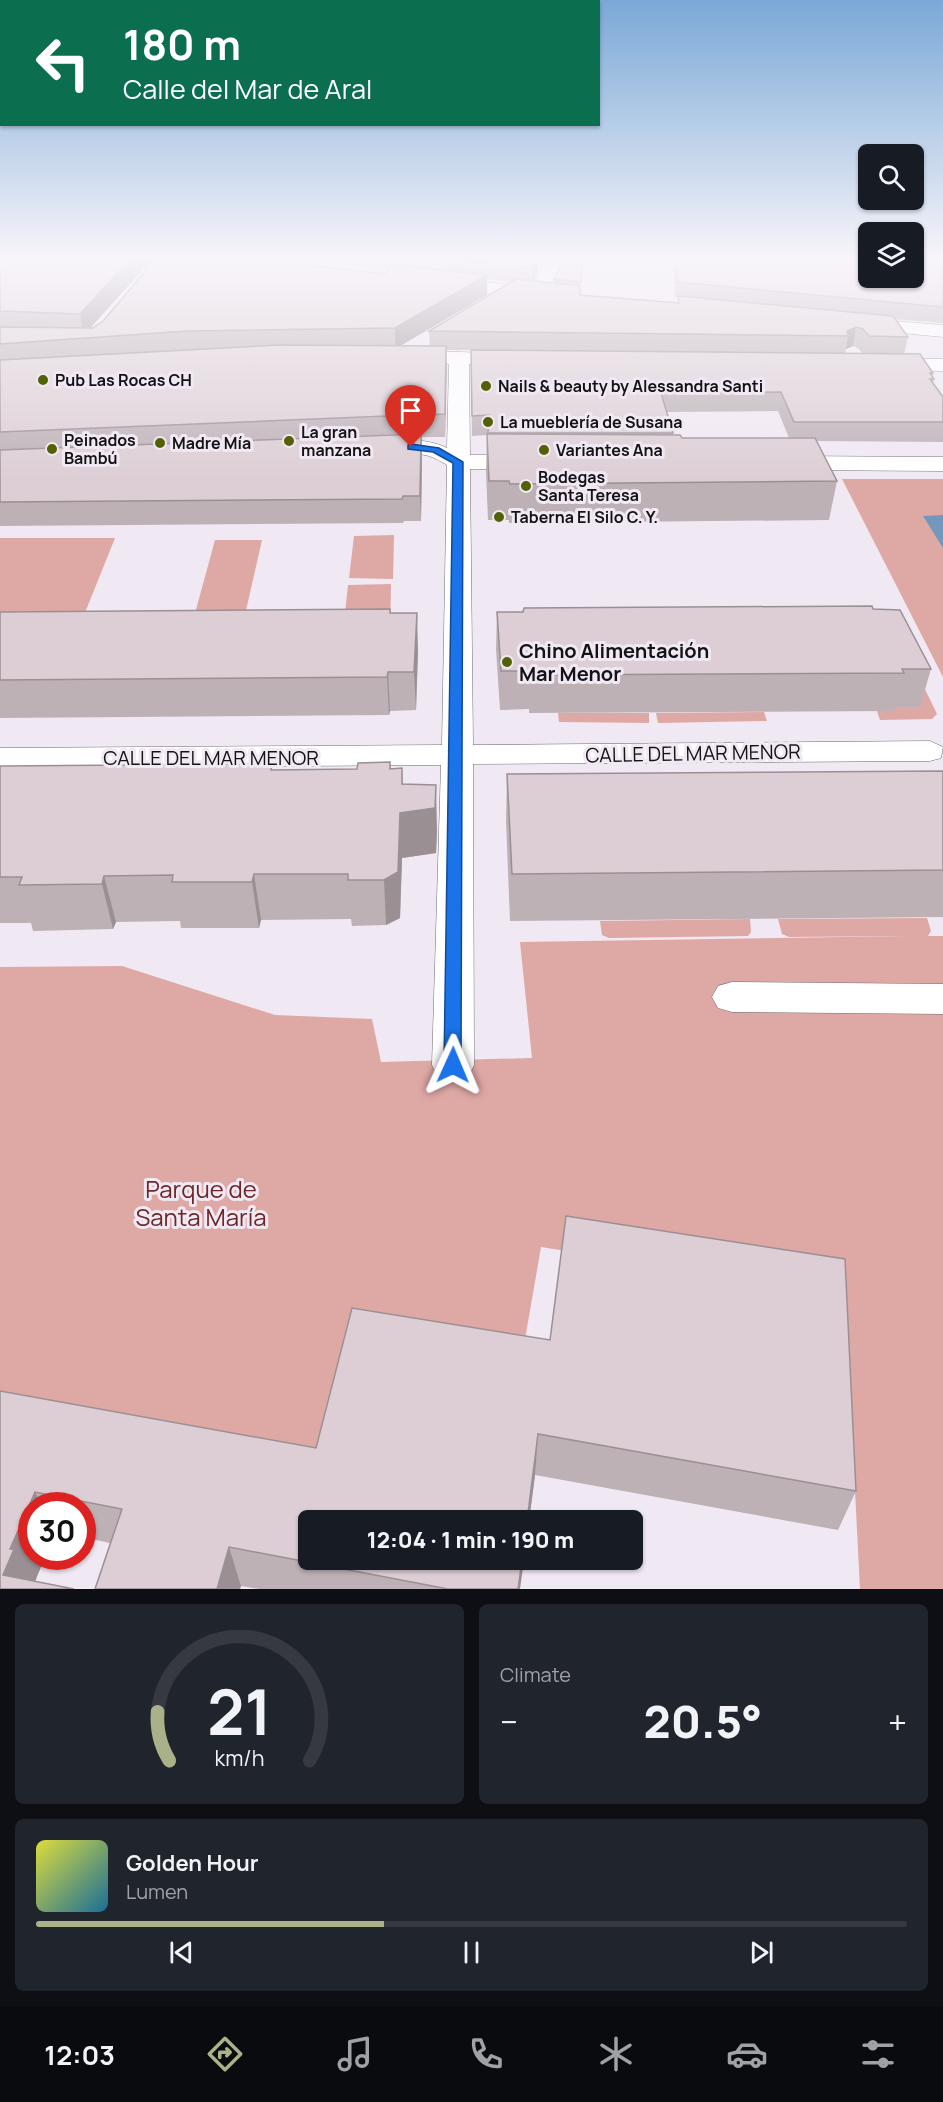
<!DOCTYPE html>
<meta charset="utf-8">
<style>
:root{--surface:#171b24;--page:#20242c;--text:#f1f3f6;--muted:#9ea1a6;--line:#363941;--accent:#a9b189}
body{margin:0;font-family:Manrope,sans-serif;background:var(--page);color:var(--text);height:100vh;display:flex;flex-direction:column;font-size:22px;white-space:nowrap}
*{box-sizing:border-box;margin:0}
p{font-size:20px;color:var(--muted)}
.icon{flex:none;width:33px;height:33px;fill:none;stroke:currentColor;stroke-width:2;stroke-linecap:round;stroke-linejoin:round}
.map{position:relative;height:1589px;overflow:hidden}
.drawer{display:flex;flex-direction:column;gap:15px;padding:15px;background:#0d0f14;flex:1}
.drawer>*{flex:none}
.hud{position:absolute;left:0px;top:0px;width:600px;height:126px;box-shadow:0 2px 4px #0004;background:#0b6e4f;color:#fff;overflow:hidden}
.buttons{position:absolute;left:858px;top:144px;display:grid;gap:12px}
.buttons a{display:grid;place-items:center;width:66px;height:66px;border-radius:9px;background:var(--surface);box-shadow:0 2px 4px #0004;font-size:30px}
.speed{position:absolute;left:18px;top:1492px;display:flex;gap:12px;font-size:30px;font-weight:700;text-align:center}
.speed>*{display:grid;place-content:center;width:78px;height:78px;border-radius:50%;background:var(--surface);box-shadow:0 2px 4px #0004;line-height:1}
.speed .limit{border:9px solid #d22;background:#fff;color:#111}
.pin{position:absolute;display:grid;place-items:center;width:51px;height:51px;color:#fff;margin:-62px -26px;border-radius:50% 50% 50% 0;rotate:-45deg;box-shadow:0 0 6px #0007}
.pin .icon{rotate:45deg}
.me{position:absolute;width:66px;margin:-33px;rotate:1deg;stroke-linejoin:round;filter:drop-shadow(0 0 4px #0008)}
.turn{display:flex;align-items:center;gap:21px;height:126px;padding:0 24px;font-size:27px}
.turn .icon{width:78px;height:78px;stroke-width:2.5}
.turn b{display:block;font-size:42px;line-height:51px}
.big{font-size:45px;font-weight:800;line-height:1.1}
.drawer .widget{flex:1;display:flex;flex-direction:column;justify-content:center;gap:9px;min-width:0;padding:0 21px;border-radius:9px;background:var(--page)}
.drawer .dial{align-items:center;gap:0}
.dial svg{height:156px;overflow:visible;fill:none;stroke:var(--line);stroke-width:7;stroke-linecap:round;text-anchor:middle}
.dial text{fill:var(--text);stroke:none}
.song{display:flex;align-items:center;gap:18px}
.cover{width:72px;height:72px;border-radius:9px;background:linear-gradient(135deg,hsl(60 70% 55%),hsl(200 70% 35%))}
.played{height:6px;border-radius:3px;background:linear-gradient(90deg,var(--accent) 40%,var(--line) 40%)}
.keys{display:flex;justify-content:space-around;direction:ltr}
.heat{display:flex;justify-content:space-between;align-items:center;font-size:33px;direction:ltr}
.drawer .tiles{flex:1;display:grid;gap:15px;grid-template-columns:1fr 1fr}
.widget:last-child{grid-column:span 2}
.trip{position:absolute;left:298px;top:1510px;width:345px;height:60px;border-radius:9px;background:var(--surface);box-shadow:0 2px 4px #0004;font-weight:800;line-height:60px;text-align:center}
.dock{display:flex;height:96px;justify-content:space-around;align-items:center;background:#090b0e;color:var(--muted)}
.dock .icon{width:42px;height:42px}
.dock .active{color:var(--accent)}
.dock b{font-size:27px;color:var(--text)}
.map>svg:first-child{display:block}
.green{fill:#dea8a5}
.water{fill:#7697bc}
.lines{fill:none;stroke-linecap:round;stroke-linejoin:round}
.street-casing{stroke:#726b75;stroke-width:1}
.street{fill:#fff;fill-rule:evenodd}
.wall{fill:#bdb1b6;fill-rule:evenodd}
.shaded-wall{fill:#9a9094}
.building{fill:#dcced4;stroke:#9a9094;stroke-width:1.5}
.route{fill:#1a73e8;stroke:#114b97;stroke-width:1.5}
.poi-dot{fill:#526103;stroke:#f0e8f3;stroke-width:2}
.labels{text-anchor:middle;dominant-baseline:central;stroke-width:6;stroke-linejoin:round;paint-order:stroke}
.far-poi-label{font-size:16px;font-weight:bold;fill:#151216;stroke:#f0e8f3;text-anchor:start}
.poi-label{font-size:20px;font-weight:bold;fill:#151216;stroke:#f0e8f3;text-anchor:start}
.street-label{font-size:20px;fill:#151216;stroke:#f0e8f3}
.near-park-label{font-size:24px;fill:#6b2829;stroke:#f0e8f3}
</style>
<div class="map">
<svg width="943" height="1589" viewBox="0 0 943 1589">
<rect width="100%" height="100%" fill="#f0e8f3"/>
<g class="green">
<polygon points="276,257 412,257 403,270"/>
<polygon points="842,479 943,479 943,677"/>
<polygon points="394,535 393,579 349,578 354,536"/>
<polygon points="0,538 115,538 76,635 0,635"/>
<polygon points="215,540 262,540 242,628 191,628"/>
<polygon points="391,584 390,638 343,631 348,585"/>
<polygon points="904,646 937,714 932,719 880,720 877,711"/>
<polygon points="764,712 767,721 658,723 656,713"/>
<polygon points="558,713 649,713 649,723 559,722"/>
<polygon points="927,918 931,931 928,936 943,936 943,1589 860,1589 845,1294 832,1294 541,1247 520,1368 311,1471 0,1419 0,967 122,966 275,1015 372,1019 381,1062 532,1058 520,942 908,936 789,937 782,934 778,919"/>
<polygon points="750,919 751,932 748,936 609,938 602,935 600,921"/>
</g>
<polygon class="water" points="943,515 943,548 923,516"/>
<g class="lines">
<g class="street-casing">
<g id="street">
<polygon points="546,257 563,257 550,290 552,293 549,297 543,298 442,288 436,287 433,283 436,279 442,278 534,287"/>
<polygon points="857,318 943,325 943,337 850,328 848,324 850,320"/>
<path d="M402 350 515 354 522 356 525 360 522 364 515 366 469 364 470 455H530L538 457 541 462 538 467 530 469H470L473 745 930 741 943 747 941 758 930 761 473 764 474 1065 468 1077 453 1082 438 1077 432 1065 441 765 0 768V748L442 745 447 465C442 462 435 458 429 456 410 450 389 459 370 454L367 449 370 444C392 439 426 437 447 448L449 364 395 360 392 356 395 352Z"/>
<polygon points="882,359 943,359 943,371 875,369 872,365 875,361"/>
<polygon points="783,456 943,457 943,471 783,470 775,468 772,463 775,458"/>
<polygon points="732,982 943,984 943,1014 732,1012 718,1008 712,997 718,986"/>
</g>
</g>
<use href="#street" class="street"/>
</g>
<g class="wall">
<path d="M0 257 385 274 403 266 402 257H539L538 270 534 281 554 283V279L582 264 580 295 678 303V298L675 297 673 257H943V323L895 319 908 337 904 354 933 373 932 376 934 379 933 383 943 397V442L817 441 837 481 829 520 509 523V520H488L486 471 487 435 472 436 471 350H446L445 437H422V440L421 521H404L403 523 0 526ZM149 267 103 321 93 328H90L144 268ZM487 279 512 282 429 331 430 346 401 345 487 295ZM853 346 859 349 863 354 845 353 846 349ZM778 411 789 438H682L673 435 666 412Z"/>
<polygon points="873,609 931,669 920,707 895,707 894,711 529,713 529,709 500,710 496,649 497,612"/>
<polygon points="0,612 390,613 418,650 416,710 390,711 389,715 0,718"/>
<polygon points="390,762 391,769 437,830 436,853 402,858 400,918 386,925 352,926 351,919 261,920 259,928 181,928 180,921 116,922 113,929 33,931 31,923 0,923 0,766 273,770 357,769"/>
<polygon points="943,771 943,917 510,921 506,821 507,774"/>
<polygon points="352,1308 856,1491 838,1530 535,1475 529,1521 309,1521 520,1589 259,1589 241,1586 240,1589 95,1589 110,1543 82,1537 82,1506 32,1506 45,1557 35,1581 0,1589 0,1391 316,1448"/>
</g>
<g class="shaded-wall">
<polygon points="132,257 187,257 188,261 144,268 84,335 80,314"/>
<polygon points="538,257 539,257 538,270 533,284 533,268"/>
<polygon points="487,275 487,295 395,349 395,328"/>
<polygon points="856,327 853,346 846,349 848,336 847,331"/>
<polygon points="446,346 447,367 445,437 445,414"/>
<polygon points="421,434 422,458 421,521 420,496"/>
<polygon points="417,613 418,650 416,710 414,672"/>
<polygon points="388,672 390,711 389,715 387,677"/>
<polygon points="402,768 404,812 436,785 437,830 436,853 402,858 400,918 386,925 384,880 402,784"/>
<polygon points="254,874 261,920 259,928 252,882"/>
<polygon points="104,876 116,922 113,929 102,884"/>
<polygon points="538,1434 535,1475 529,1521 527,1521"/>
<polygon points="35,1492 43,1506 32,1506 32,1557 45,1557 34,1584 3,1575 10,1549"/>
<polygon points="229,1547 241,1586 240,1589 217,1589"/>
<polygon points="522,1560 524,1560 520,1589 518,1589"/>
</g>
<g class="building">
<polygon points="0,257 132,257 80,314 0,311"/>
<polygon points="169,257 238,257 385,274 392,265 487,275 395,328 187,331 0,344 0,327 93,328 103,321 154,261"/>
<polygon points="423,257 538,257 533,268"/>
<polygon points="675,257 868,257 868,278 914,278 914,257 943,257 943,307 677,282"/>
<polygon points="561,264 582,264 581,282 554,279"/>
<polygon points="516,279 580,286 580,295 679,303 678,296 893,316 908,337 869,336 863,329 856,327 847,331 848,336 429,331"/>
<polygon points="279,345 446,346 445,414 422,415 422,417 410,415 0,432 0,360"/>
<polygon points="471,350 920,354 933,373 930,373 934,379 930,379 943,397 943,422 794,422 781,392 661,393 673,433 488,433 489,415 472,416"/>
<polygon points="421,434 420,496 403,496 402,499 0,502 0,450"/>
<polygon points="487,434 680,435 682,438 815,438 837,481 510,484 509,481 489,481"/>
<polygon points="872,606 873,609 900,610 931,669 902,669 904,673 531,675 531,671 501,671 497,612 523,612 524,608"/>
<polygon points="390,609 390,613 417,613 414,672 388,672 387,677 0,680 0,612"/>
<polygon points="390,762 390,769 402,768 402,784 436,785 435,808 400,813 398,872 384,880 348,880 348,874 254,874 252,882 172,882 173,875 104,876 102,884 19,885 22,877 0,877 0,766 272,764 271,770 357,769 358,763"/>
<polygon points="943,771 943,870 512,874 507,774"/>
<polygon points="566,1216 845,1259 856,1491 538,1434 527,1521 309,1521 309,1560 522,1560 518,1589 448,1589 229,1547 217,1589 95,1589 122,1509 35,1492 10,1549 14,1549 3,1575 74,1589 0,1589 0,1391 316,1448 352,1308 550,1340"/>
</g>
<linearGradient id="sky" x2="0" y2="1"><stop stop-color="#7aa8d6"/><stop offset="0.54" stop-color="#f8f5fa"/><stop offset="1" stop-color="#f8f5fa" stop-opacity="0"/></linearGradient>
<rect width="943" height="480" fill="url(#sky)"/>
<polygon class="route" points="411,444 439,448 463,462 461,1065 459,1070 453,1072 447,1070 444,1065 453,463 433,452 408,449 408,445"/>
<g class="poi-dot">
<circle cx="43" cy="380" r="6"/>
<circle cx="486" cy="386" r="6"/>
<circle cx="488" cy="422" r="6"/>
<circle cx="289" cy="441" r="6"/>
<circle cx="160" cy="443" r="6"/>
<circle cx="52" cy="449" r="6"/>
<circle cx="544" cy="450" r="6"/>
<circle cx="526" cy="486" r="6"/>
<circle cx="499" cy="517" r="6"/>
<circle cx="507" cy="662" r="6"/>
</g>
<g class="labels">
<g class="far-poi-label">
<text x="55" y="380">Pub Las Rocas CH</text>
<text x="498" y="386">Nails &amp; beauty by Alessandra Santi</text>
<text x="500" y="422">La mueblería de Susana</text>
<text x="301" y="432">La gran<tspan x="301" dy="18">manzana</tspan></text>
<text x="64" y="440">Peinados<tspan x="64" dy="18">Bambú</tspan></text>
<text x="172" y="443">Madre Mía</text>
<text x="556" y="450">Variantes Ana</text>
<text x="538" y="477">Bodegas<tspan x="538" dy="18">Santa Teresa</tspan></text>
<text x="511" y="517">Taberna El Silo C. Y.</text>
</g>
<g class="poi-label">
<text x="519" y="650">Chino Alimentación<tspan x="519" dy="23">Mar Menor</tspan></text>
</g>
<g class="street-label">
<text transform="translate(693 753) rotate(-1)">CALLE DEL MAR MENOR</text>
<text x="211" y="757">CALLE DEL MAR MENOR</text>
</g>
<g class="near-park-label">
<text x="201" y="1188">Parque de<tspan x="201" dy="28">Santa María</tspan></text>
</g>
</g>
</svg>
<div class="buttons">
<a><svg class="icon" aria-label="search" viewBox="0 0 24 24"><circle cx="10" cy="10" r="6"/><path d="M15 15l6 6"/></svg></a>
<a><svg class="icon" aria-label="layers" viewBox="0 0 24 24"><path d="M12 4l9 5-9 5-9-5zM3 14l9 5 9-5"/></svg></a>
</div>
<div class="speed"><div class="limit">30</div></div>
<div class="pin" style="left:411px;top:447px;background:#d93025"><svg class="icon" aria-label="arrive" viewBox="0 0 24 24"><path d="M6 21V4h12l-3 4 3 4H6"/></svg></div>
<svg class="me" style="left:453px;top:1065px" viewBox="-20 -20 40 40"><path d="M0-17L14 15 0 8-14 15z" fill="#1a73e8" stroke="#fff" stroke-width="4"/></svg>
<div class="trip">12:04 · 1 min · 190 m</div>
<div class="hud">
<div class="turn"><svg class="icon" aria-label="left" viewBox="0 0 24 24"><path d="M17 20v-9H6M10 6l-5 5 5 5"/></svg><div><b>180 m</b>Calle del Mar de Aral</div></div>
</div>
</div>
<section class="drawer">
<div class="tiles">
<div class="widget dial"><svg viewBox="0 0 100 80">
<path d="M14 69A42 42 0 1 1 86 69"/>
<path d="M14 69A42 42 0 0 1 8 44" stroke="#a9b189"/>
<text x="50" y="56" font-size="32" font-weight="700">21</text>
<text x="50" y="72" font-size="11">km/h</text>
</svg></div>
<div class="widget"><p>Climate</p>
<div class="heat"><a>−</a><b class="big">20.5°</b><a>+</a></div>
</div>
<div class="widget">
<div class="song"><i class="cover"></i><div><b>Golden Hour</b><p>Lumen</p></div></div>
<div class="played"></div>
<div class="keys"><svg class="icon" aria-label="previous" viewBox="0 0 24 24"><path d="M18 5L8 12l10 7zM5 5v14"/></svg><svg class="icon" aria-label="pause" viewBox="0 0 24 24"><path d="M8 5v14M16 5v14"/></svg><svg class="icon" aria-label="next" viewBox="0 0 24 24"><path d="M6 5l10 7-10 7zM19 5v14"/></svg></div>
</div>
</div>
</section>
<nav class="dock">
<b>12:03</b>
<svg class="icon active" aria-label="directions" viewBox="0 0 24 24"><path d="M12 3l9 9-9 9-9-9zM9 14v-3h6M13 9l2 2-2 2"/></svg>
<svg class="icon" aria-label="music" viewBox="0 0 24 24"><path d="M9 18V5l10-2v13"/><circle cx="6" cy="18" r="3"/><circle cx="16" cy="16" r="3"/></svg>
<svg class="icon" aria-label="phone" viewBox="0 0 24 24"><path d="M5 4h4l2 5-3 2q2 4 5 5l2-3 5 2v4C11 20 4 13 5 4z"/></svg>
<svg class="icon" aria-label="climate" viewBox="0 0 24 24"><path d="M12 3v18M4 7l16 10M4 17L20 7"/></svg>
<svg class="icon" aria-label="car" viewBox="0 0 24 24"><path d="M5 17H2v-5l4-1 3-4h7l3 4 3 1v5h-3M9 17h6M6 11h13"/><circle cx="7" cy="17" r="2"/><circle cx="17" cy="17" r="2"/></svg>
<svg class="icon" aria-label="filters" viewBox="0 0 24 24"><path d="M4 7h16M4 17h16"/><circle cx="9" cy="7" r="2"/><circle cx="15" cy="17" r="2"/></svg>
</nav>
